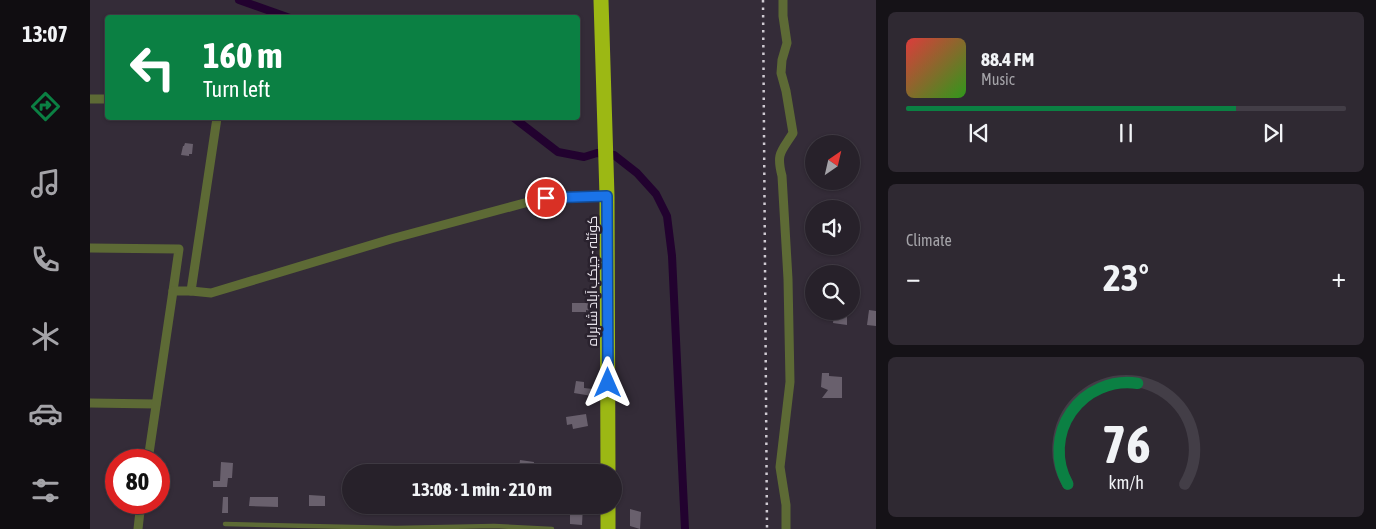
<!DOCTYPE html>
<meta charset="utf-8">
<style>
:root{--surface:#27212a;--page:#2f2932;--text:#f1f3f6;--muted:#a4a3a8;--line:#433e47;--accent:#0b8043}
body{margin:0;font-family:"Asap Condensed",Cairo,sans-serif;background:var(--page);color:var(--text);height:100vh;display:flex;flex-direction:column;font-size:19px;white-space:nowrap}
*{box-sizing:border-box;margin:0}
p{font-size:16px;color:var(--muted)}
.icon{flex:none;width:28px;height:28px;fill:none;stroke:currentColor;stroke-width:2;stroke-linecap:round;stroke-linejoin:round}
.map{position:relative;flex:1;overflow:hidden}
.side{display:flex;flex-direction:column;gap:12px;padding:12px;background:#151217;width:500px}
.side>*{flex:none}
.banner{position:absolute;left:15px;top:15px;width:475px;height:105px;border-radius:5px;box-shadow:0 1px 4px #0004,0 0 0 1px var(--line);background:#0b8043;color:#fff;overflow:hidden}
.needle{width:32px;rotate:34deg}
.fabs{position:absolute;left:715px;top:135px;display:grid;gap:10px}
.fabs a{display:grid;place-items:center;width:55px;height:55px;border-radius:50%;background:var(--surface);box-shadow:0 1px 4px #0004,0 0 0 1px var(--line);font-size:25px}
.speed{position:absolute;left:15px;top:449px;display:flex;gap:10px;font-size:25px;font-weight:700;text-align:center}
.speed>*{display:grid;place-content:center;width:65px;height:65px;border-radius:50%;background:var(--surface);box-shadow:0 1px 4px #0004,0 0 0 1px var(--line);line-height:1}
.speed .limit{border:8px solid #d22;background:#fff;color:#111}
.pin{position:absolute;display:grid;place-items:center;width:42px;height:42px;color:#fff;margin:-21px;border:2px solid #fff;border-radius:50%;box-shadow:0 1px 5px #0007}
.me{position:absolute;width:55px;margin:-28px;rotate:0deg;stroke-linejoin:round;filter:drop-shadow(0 0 4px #0008)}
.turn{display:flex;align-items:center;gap:18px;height:105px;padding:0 15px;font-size:22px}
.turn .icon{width:65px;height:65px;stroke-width:2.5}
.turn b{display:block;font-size:35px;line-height:42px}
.big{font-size:38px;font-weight:700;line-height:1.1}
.side .tile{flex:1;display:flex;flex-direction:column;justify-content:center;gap:8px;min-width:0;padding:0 18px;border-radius:8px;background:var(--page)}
.side .dial{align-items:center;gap:0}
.dial svg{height:130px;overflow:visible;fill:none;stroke:var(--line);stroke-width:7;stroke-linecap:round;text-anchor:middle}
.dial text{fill:var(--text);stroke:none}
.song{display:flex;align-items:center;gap:15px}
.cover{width:60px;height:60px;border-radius:8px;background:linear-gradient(135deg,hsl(0 70% 55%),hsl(110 70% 35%))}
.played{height:5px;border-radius:2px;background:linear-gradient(90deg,var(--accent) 75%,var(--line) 75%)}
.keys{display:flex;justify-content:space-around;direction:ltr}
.heat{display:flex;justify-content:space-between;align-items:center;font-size:28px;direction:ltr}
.trip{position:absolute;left:252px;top:464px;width:280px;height:50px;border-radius:25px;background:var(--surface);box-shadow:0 1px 4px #0004,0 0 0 1px var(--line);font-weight:700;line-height:50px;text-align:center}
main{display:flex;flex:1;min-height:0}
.tab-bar{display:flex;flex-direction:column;width:90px;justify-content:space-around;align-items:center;background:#100d11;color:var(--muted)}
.tab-bar .icon{width:35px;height:35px}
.tab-bar .current{color:var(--accent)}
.tab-bar b{font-size:22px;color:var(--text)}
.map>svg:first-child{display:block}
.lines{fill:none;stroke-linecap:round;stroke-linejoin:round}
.canal{stroke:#22022f;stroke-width:8}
.building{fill:#69606d}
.lane{stroke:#5d6a35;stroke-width:4.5}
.street{stroke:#5d6a35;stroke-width:9}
.highway{stroke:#9cb814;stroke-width:15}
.rail{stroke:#d0cbd3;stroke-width:2.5;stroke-dasharray:2.5 5;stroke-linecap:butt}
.route-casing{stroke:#114b97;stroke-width:12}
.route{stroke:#1a73e8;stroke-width:9}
.labels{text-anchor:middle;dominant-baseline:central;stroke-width:5;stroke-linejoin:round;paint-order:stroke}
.street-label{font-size:14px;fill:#e8e3eb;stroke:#2a222e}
</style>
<main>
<nav class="tab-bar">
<b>13:07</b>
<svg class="icon current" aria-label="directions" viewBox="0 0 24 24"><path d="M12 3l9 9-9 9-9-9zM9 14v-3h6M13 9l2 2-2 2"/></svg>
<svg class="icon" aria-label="music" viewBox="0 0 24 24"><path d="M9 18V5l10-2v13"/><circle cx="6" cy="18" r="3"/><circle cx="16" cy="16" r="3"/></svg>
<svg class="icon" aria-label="phone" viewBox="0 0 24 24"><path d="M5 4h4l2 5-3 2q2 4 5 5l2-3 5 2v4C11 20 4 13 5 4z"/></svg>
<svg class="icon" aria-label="climate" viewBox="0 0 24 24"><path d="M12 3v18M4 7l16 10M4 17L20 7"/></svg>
<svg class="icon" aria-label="car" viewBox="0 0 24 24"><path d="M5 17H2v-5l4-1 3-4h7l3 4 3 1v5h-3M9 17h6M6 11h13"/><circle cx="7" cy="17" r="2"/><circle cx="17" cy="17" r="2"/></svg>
<svg class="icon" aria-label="filters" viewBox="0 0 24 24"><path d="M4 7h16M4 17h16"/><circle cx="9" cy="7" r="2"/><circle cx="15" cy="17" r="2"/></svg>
</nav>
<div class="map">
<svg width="786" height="529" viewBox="0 0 786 529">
<rect width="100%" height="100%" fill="#342c38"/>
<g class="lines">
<g class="canal">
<polyline points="149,0 200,18"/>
<polyline points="424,118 468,152 494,157 507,153 524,155 547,173 566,194 577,216 582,256 595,529"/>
</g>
</g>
<g class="building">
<polygon points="95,143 103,144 102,154 99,154 99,156 91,155 93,146 94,146"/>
<polygon points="496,301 502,301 502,311 496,310 496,312 482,312 482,303 496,303"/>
<polygon points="779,310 786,311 786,326 777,325"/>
<polygon points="744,316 757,317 757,325 743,323"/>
<polygon points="732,373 739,373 739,376 752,377 752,398 732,398 738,390 731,387"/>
<polygon points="486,381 494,382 494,388 503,389 502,396 484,393"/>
<polygon points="496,414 498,426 483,429 482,424 477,425 476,417"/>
<polygon points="430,460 444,462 443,470 429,468"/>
<polygon points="131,462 143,463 142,478 138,478 137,487 123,487 123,481 130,481"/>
<polygon points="219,495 235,496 235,506 219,506"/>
<polygon points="133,497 138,497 138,513 132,513"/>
<polygon points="160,497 188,497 188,507 159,506"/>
<polygon points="482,505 493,505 492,525 480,524 480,506"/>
<polygon points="540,509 551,512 550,529 540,526"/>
</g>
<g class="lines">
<polyline class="lane" points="135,524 306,528 404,526 462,529"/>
<g class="street">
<path d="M693 0V16L697 43 692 60 691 73 696 91 703 133C691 152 686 153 692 176L698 279 700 382 690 467 696 505V529"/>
<polyline points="0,99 18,99"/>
<polyline points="0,248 89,249 83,291"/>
<polyline points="101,291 127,118"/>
<polyline points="0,403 66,404"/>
<polyline points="58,460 83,291 101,291 121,293 301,239 457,197 517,196"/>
<polyline points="48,529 51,502"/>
</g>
<g class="highway">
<polyline points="511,0 517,196 518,472"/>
<polyline points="518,529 518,505"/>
</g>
<polyline class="rail" points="673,0 677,529"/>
</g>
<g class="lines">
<g class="route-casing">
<polyline id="route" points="456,198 517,196 518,383"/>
</g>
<use href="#route" class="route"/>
</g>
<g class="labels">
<g class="street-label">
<text transform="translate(502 281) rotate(-90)">کوئٹہ - جیکب آباد شاہراہ</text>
</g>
</g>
</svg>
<div class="fabs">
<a><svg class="needle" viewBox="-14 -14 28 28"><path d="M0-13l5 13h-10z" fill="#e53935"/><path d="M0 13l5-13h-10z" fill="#a4a3a8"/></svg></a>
<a><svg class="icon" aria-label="sound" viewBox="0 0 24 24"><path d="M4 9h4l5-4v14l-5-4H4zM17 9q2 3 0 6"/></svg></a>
<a><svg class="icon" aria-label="search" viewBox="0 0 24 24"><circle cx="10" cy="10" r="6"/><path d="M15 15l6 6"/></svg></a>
</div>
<div class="speed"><div class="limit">80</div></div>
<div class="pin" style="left:456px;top:198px;background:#d93025"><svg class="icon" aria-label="arrive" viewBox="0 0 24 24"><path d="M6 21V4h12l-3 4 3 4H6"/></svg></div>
<svg class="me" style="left:518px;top:383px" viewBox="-20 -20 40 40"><path d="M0-17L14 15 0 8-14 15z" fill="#1a73e8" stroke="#fff" stroke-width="4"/></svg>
<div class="trip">13:08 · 1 min · 210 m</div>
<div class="banner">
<div class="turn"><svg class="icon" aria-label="left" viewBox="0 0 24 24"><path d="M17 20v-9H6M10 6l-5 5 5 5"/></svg><div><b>160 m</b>Turn left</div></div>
</div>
</div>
<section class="side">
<div class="tile">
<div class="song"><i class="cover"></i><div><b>88.4 FM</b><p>Music</p></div></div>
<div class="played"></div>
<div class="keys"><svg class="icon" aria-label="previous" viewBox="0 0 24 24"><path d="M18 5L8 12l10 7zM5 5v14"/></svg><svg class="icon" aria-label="pause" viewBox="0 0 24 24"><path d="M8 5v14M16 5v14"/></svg><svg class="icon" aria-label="next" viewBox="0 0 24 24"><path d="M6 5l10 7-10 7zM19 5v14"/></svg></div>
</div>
<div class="tile"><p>Climate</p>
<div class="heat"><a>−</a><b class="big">23°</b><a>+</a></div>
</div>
<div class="tile dial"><svg viewBox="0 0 100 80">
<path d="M14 69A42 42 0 1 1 86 69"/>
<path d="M14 69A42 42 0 0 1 57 7" stroke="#0b8043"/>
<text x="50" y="56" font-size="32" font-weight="700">76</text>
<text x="50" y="72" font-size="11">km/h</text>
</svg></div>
</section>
</main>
